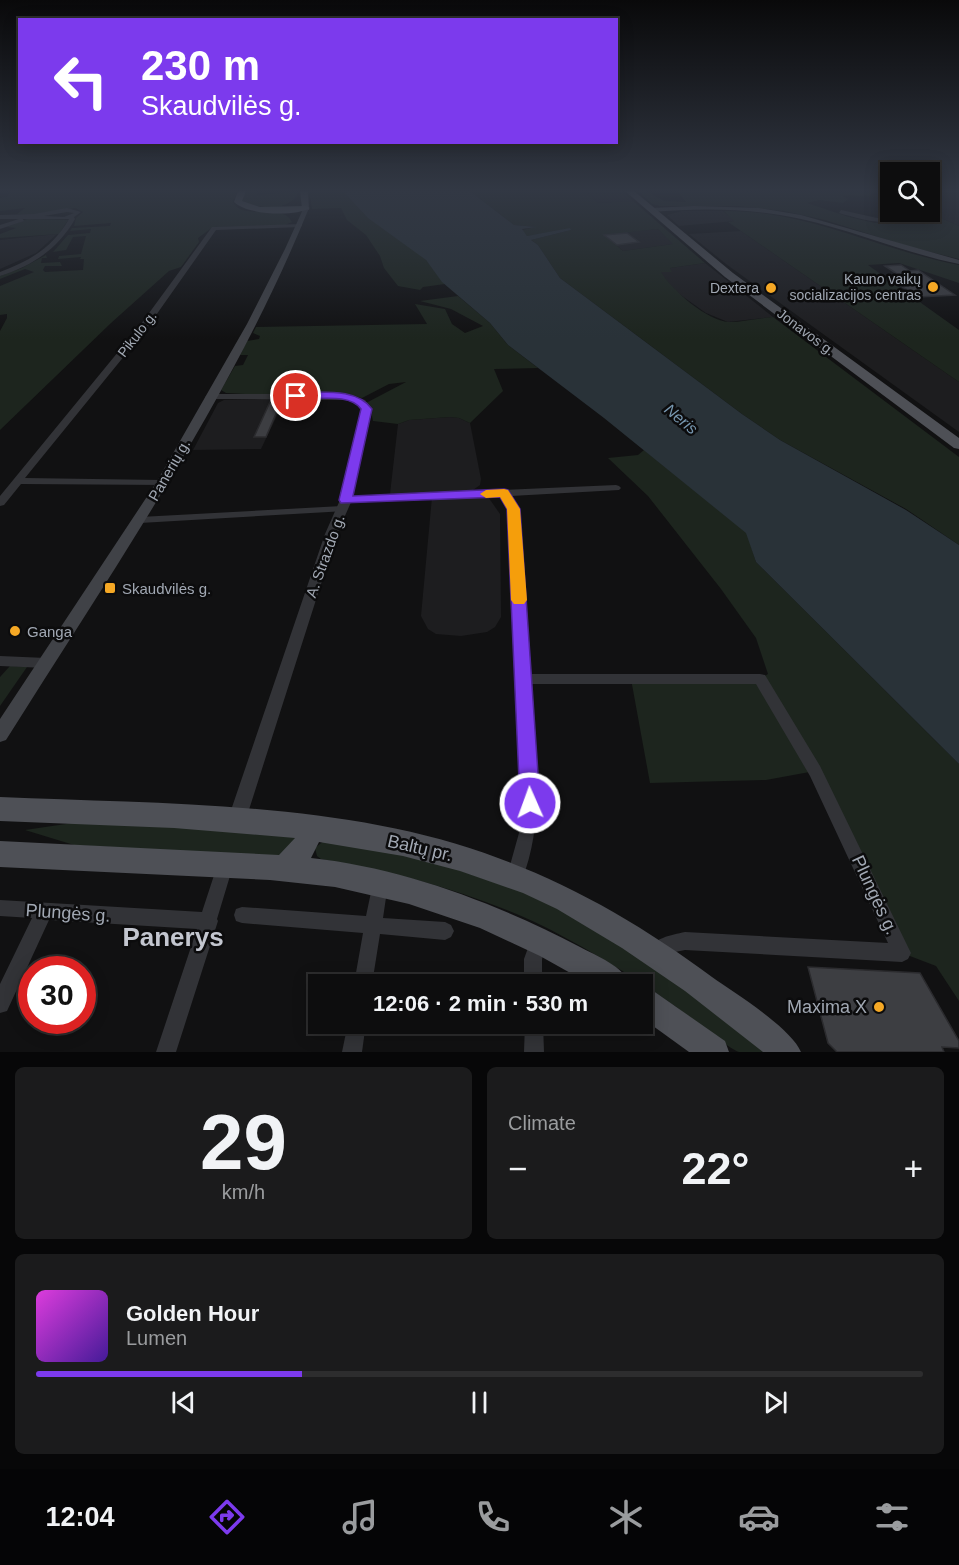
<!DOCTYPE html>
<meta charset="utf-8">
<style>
:root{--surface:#0d0d0e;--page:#1b1b1c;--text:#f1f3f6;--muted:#9a9c9e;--line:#2d2d2e;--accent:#7c3aed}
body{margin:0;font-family:Arial,sans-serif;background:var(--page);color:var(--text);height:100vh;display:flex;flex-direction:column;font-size:22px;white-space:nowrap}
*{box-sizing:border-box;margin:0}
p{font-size:20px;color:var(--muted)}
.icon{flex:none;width:33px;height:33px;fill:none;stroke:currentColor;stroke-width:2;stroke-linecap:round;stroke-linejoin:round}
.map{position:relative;height:1052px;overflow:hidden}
.sheet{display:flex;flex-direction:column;gap:15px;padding:15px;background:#070708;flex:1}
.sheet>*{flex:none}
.hud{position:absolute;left:18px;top:18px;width:600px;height:126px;border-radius:0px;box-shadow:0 3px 15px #0003,0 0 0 2px var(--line);background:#7c3aed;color:#fff;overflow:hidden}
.tools{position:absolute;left:880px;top:162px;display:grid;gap:12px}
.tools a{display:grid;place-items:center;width:60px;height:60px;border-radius:0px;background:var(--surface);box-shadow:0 3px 15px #0003,0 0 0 2px var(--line);font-size:30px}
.speed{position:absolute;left:18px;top:956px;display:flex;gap:12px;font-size:30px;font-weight:700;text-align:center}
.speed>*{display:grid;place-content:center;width:78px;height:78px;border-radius:50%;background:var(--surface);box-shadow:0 3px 15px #0003,0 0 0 2px var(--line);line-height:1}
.speed .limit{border:9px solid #d22;background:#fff;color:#111}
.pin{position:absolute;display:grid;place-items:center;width:51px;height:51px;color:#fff;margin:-26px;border:3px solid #fff;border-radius:50%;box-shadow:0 2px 6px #0007}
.me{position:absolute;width:66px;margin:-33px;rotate:358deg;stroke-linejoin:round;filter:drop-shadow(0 0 4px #0008)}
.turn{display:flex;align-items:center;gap:21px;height:126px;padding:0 24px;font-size:27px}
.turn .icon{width:78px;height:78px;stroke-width:2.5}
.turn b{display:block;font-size:42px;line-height:51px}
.big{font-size:45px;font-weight:700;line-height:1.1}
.sheet .tile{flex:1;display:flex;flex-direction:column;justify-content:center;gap:9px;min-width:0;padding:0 21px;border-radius:9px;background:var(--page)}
.sheet .dial{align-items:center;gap:0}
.dial b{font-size:78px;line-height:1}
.song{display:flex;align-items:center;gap:18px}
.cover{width:72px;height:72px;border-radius:9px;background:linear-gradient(135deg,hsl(300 70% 55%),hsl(260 70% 35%))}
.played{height:6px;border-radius:3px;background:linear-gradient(90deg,var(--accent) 30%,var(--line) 30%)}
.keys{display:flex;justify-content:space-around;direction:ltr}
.heat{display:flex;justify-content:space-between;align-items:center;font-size:33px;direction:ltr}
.sheet .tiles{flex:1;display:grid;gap:15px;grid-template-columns:1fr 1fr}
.tile:last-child{grid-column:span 2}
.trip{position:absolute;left:308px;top:974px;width:345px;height:60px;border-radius:0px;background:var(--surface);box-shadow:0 3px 15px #0003,0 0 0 2px var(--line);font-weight:700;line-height:60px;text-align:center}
.tabs{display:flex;height:96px;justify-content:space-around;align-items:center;background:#050506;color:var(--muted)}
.tabs .icon{width:42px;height:42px}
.tabs .active{color:var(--accent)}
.tabs b{font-size:27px;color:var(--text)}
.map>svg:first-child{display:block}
.built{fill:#1d1d1f}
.green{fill:#1d251e;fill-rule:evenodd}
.water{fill:#293238}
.building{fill:#3d3e42;stroke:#2b2b2e;stroke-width:1.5}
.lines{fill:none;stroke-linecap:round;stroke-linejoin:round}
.minor{fill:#323337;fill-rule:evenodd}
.tertiary{fill:#323337;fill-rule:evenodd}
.secondary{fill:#404247;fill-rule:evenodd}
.primary{fill:#4e5056;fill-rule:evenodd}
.trunk{fill:#56585f;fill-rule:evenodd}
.route{fill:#7c3aed;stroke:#51269a;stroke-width:1.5}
.slow{fill:#f59e0b}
.poi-dot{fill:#f5a825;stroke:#0c0c0d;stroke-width:2}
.labels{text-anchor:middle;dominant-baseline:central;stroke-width:5;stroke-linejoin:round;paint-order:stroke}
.far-poi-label{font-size:14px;fill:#a1a8b3;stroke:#0c0c0d;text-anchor:end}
.far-street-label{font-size:14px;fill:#a1a8b3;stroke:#0c0c0d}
.street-label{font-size:15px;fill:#a1a8b3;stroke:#0c0c0d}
.poi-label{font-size:15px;fill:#a1a8b3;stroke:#0c0c0d;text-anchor:start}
.water-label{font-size:16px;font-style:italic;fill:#7797b0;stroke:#0c0c0d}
.near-street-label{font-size:18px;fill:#a1a8b3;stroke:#0c0c0d}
.near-poi-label{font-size:18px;fill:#a1a8b3;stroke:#0c0c0d;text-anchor:end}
.near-district-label{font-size:26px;font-weight:bold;fill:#c3c6cf;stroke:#0c0c0d}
</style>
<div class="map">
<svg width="959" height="1052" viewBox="0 0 959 1052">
<rect width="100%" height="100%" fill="#111112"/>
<g class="built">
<polygon points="582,191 622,191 633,201 598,203"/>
<polygon points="930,191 959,191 959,226 927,212 930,212"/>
<polygon points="682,211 723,211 735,221 679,226 667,215"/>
<polygon points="658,229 674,244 623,251 603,234"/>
<polygon points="741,231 959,382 959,432 726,264 689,234"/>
<polygon points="57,234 36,253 0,269 0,240"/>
<polygon points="705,263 773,317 728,322 706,313 675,291 660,272 671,272 670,268"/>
<polygon points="285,399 261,449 193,450 218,403 224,400"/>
<polygon points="450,417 459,418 470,423 481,479 480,485 473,490 390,494 398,424 409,420"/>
<polygon points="486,494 500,514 501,617 495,627 487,632 461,636 436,634 428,629 421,616 432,497"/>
</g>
<g class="green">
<path d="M11 191H237L233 202C242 222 281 201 292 222L285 225 213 227 198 238 199 242 181 267 169 271 111 323 0 430V331L7 318V314L0 315V286L34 272 25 269 0 279V276L22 268 46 255 47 258H42L41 263 60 262 62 266H45L43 270 45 272 83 270 84 259H80L81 257 58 259 59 256 81 254 86 236 73 237 66 250 53 252 68 235 90 233 91 229 70 231 72 228 110 226 111 223 74 226 76 218 83 212 75 208 37 215 17 214 25 208 0 211V198L7 197Z"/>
<path d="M245 191H256L257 195 297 192V196C282 213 260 207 241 202Z"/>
<polygon points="309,191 343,191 426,260 445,284 423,287 420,290 398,286 384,268 380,256 366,235 347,220 341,208 312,209"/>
<path d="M470 191H582L598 203 633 201 705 263 670 268 672 272H661C672 290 707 321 729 322 743 322 759 318 773 317L959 457V545L906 509 780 440 742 414 560 278 538 245 531 240 571 230 527 236 522 230 535 227 514 225ZM658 229 673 244 623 251 604 235Z"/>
<path d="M638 191H646L664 201 686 202 678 191 873 193 869 196 862 194 864 196C857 196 851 194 843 196L848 199 843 203 819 200 807 203 849 217 875 223 919 220 912 212H927L959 226V259L907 246 825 220 784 211 738 206H660L652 204Z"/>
<path d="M724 211C807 210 879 250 959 265V283L899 263 868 265 959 330V382L728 222 734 221Z"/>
<polygon points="27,219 68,220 59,234 0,238 0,234 16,228 7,227"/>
<polygon points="458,296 490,323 508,345 538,368 494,369 503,391 470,423 459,418 450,417 409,420 398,424 373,421 370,407 366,403 406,382 389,384 362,398 338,394 245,394 226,393 221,390 235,366 243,365 248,355 240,355 247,341 259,339 260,336 253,333 256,327 427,324 415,304 445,309 452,324 465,333 483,326 451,309 420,301"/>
<polygon points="644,450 747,533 756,562 959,764 959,1001 936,966 902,953 815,771 766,780 650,783 631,679 760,679 768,674 756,638 721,589 648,496 608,458 638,455"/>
<polygon points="10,666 27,667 0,706 0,677"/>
<polygon points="86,821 294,833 298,839 286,857 74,845 25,830"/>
<path d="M326 839 429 860 540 898 639 954 766 1052C758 1052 747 1052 739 1052 730 1050 684 1012 672 1004 634 977 593 952 551 930 479 894 400 873 321 859L317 856 315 848Z"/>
</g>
<polygon class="water" points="343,191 470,191 514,225 537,227 522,229 527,236 570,228 571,230 531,240 538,245 560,278 742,414 780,440 906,510 959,545 959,764 756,562 746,533 604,418 508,345 490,323 442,282 426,260 368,218"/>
<g class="building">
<polygon points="627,233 639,242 617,245 604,235"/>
<polygon points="901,265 910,271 918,270 955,295 918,297 901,286 914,285 885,266"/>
<polygon points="270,402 281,402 266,437 254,437"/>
<polygon points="808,967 920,973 959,1041 959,1048 942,1047 944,1052 837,1052 828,1043"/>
</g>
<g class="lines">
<g class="minor">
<polygon points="883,191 891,191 888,193 891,195 891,199 882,194"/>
<path d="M67 208 81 212 74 217 75 219C58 249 32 266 0 276V272C30 261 53 247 69 219H0V215L34 214ZM67 212 74 213 64 217 44 216Z"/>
<path d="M841 210 877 218 895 219 910 216 906 212H911L916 217C893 228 863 220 839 213Z"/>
<polygon points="22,218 24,221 0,229 0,225"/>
<polygon points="302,224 302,226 300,227 216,230 147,328 25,478 162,480 165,481 167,483 165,485 21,484 4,505 0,506 0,496 141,324 212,227"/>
<path d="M616 485 619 486 621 488 619 490 511 496 519 509 529 674H760L765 675 820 766 908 947 911 953 908 959 902 962 685 950 670 953 656 961 650 958 647 952C653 938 671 935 685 932L888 943 810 776 756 684H530C534 750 547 819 521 882L515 884 509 882 507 876 519 833 522 803 509 509 501 496 346 503 341 500 346 497Z"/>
<polygon points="342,506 347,509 346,511 140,523 135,520 140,517"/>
<polygon points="0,656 46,658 51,659 52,663 51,667 46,668 0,666"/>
<polygon points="225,858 231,860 233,866 217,919 218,921 176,1052 156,1052 197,929 49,920 7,1011 0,1013 0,984 32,918 0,916 0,900 202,912 219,860"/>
<polygon points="380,876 386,878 388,884 383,918 445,922 451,925 454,931 451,937 445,940 380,934 372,984 354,984 363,933 242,923 236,921 234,915 236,909 242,907 366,916 374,878"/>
<polygon points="539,931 545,934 548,940 542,959 542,984 524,984 524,959 533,934"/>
<polygon points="348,1023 366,1023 362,1052 342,1052"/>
<polygon points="525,1023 543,1023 544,1052 524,1052"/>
</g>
<polygon class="tertiary" points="210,394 346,394 365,400 372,409 352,500 337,534 246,819 243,825 237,828 231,825 228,819 325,534 340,500 362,409 359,404 345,400 207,399 205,397"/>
<g class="secondary">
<path d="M694 206 759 208 801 215 959 260V264C905 253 855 231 801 219 752 208 701 208 651 212L648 210 651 208Z"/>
<path d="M304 207 309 208C233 396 114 568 6 740L0 742V719L156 483 247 324 285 249Z"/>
</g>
<g class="primary">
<polygon points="300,191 308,191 309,210 302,208"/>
<polygon points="625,191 634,191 733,273 959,438 959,449 954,448 725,277"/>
<path d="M0 797C160 804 348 801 498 858 575 886 646 928 712 977 735 993 791 1028 801 1052H763L685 991 622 948 557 909 523 893 460 871 403 856 319 842 311 858C404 868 498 904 580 947 597 956 623 966 630 984H590L540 956 480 928 409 904 335 887 270 880 0 867V841L279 855 295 838 174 828 0 821Z"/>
<polygon points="642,986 652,990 725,1041 729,1052 689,1052 642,1018"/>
</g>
<path class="trunk" d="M238 191H246L242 201 260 207 306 206 310 208C295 217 247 215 234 202Z"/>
</g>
<linearGradient id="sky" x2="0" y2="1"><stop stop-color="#09090a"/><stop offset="0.56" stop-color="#323844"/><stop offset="1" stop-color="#323844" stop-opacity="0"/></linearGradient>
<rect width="959" height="339" fill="url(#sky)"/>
<path class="route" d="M296 392C320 393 356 387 372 409L353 496 504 489 508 490 520 509 540 803 537 810 530 813 523 810 520 803 507 509 500 497 341 503 339 500 361 409C348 391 311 402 292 398V393Z"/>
<polygon class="slow" points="504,489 508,490 520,509 527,600 524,604 514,604 511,600 507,509 500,497 486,498 480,494 486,490"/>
<g class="poi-dot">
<circle cx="933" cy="287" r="6"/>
<circle cx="771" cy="288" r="6"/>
<rect x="104" y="582" width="12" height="12" rx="3"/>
<circle cx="15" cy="631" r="6"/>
<circle cx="879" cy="1007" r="6"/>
</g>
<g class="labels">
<g class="far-poi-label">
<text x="921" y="279">Kauno vaikų<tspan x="921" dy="16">socializacijos centras</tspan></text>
<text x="759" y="288">Dextera</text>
</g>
<g class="far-street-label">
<text transform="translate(806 332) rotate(37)">Jonavos g.</text>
<text transform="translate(137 334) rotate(-52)">Pikulo g.</text>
</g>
<g class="street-label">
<text transform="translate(169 470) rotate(-60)">Panerių g.</text>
<text transform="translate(325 556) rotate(-70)">A. Strazdo g.</text>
</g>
<g class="poi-label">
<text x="122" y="588">Skaudvilės g.</text>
<text x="27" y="631">Ganga</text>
</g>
<g class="water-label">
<text transform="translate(681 419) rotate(40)">Neris</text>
</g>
<g class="near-street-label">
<text transform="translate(420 848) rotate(13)">Baltų pr.</text>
<text transform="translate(875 895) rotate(65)">Plungės g.</text>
<text transform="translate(68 913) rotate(4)">Plungės g.</text>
</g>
<g class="near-poi-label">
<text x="867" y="1007">Maxima X</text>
</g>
<g class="near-district-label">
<text x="173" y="937">Panerys</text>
</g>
</g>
</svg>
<div class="tools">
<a><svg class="icon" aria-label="search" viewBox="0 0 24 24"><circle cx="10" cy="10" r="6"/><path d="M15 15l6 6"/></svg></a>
</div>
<div class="speed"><div class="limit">30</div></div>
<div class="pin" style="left:296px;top:396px;background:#d93025"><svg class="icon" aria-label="arrive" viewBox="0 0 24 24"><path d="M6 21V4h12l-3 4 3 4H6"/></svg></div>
<svg class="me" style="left:530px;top:803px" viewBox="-20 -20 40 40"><circle r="17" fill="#7c3aed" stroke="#fff" stroke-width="3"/><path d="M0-11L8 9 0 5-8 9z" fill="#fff"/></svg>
<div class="trip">12:06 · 2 min · 530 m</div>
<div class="hud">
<div class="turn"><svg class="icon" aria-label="left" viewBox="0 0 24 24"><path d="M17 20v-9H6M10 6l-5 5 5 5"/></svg><div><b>230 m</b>Skaudvilės g.</div></div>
</div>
</div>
<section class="sheet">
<div class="tiles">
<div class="tile dial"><b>29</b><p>km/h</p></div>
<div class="tile"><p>Climate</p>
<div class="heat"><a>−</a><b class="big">22°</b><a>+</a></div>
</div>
<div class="tile">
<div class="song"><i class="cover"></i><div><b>Golden Hour</b><p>Lumen</p></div></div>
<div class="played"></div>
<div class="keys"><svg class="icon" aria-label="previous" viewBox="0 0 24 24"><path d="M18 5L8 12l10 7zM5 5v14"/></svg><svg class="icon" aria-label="pause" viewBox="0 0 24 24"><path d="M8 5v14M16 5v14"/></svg><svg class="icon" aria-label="next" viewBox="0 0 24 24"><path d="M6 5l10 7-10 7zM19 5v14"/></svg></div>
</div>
</div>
</section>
<nav class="tabs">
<b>12:04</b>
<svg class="icon active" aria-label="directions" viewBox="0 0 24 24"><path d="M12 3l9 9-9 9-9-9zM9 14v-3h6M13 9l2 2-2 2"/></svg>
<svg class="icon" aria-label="music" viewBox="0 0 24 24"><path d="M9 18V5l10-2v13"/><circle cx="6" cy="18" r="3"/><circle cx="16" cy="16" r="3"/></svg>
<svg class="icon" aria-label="phone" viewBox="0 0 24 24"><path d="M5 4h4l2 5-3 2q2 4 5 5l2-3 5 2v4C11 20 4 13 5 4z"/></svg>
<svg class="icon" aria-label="climate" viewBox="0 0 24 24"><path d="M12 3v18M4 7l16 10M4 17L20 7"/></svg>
<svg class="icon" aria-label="car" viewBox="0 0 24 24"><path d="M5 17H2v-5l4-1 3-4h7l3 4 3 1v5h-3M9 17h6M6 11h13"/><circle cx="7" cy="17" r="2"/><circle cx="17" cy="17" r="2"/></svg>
<svg class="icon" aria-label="filters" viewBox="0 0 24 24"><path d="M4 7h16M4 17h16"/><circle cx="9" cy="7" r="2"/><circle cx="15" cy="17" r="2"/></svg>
</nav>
